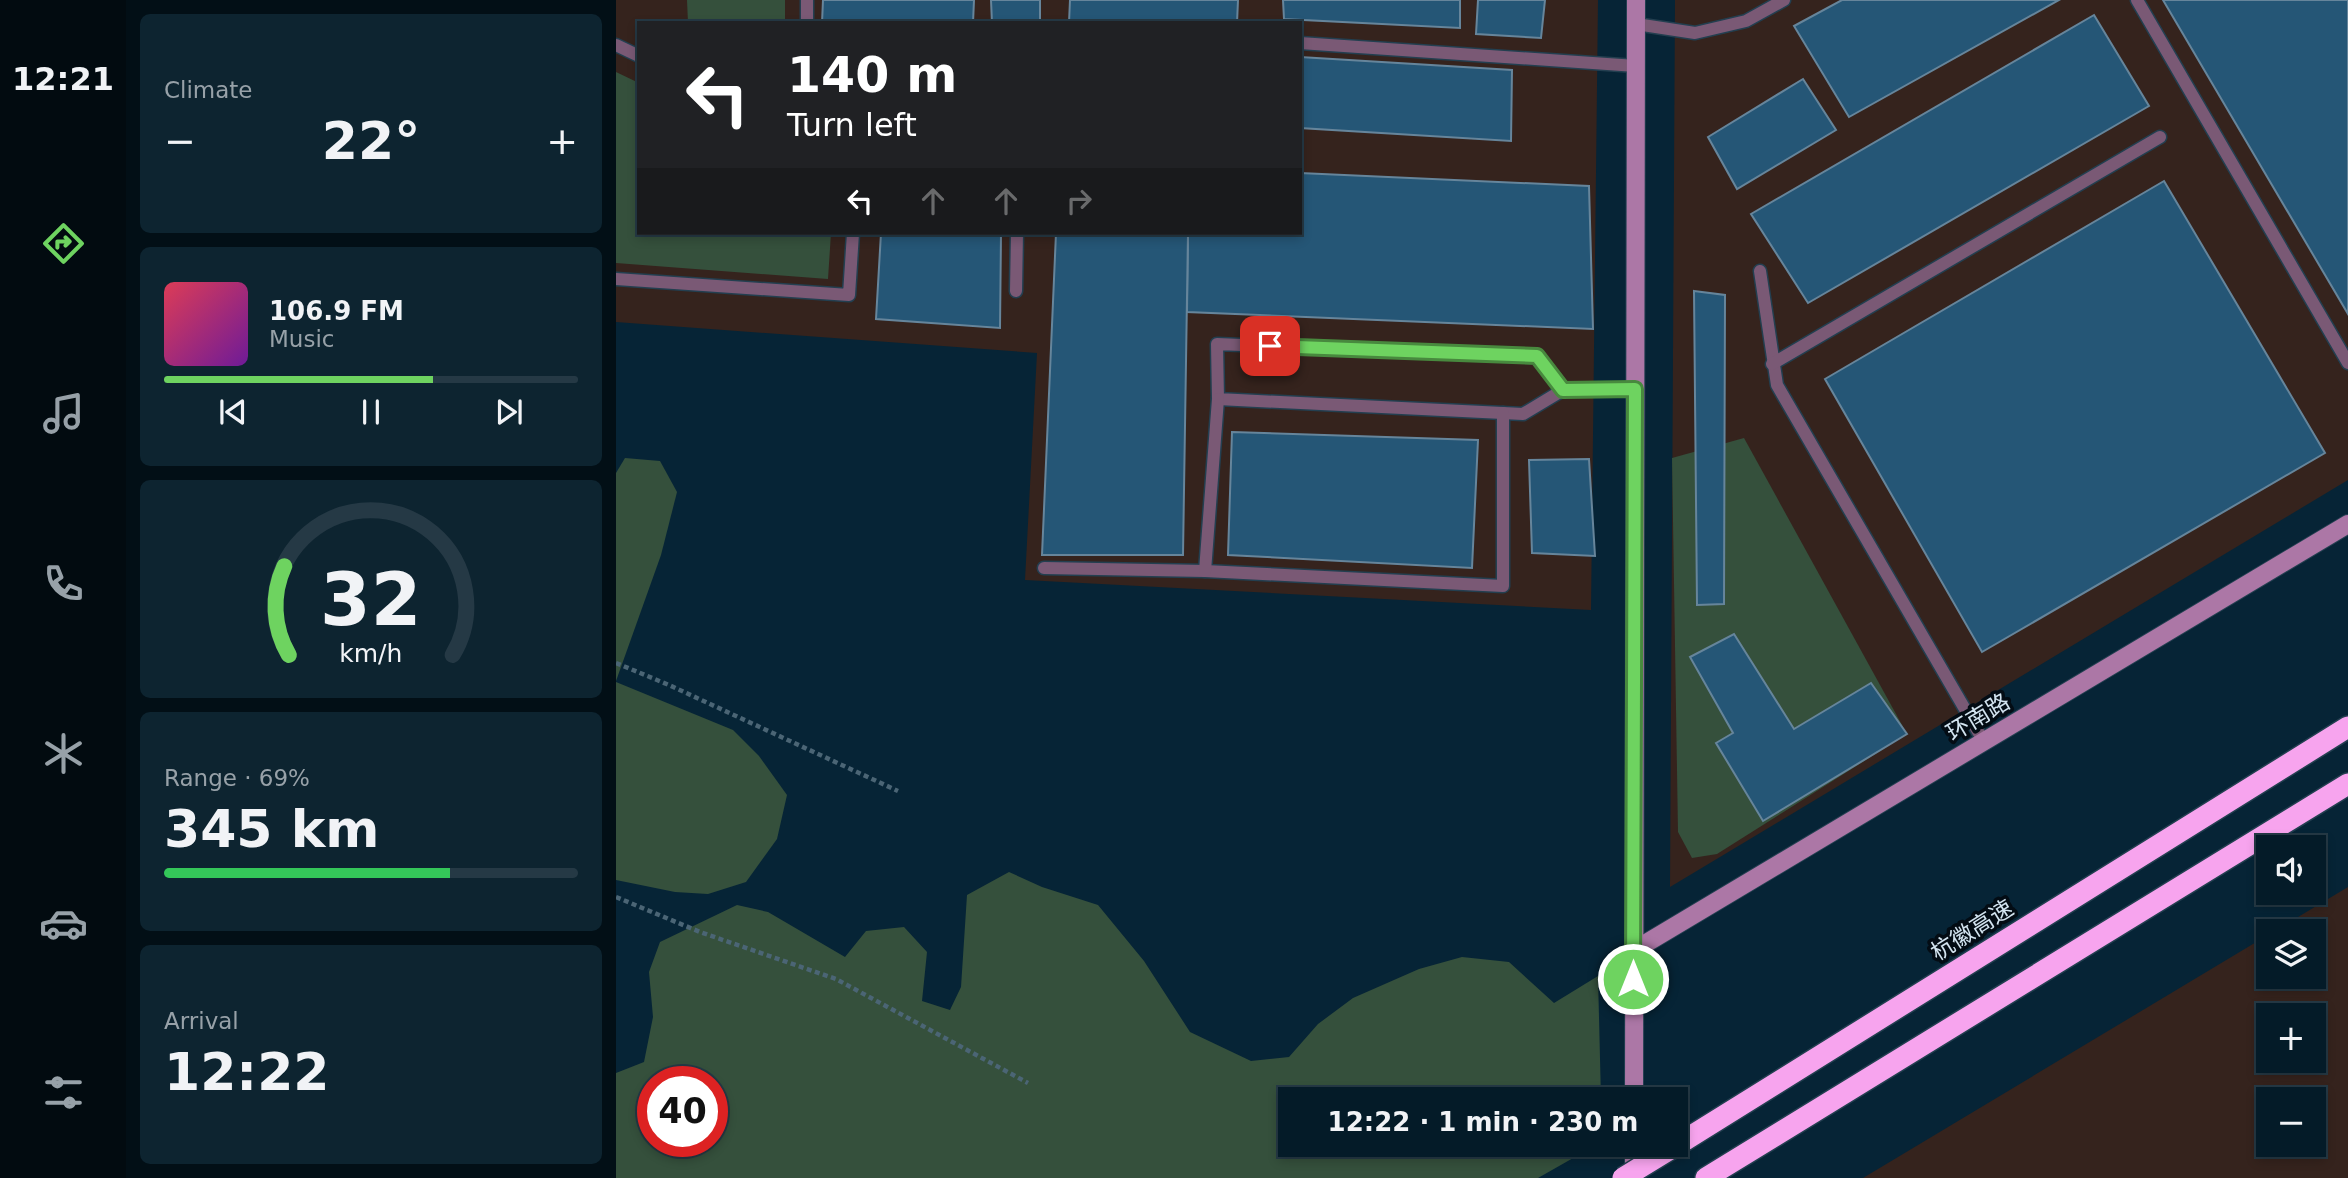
<!DOCTYPE html>
<meta charset="utf-8">
<style>
:root{--surface:#041b28;--page:#0d2430;--text:#f1f3f6;--muted:#97a1a8;--line:#253945;--accent:#6ed360}
body{margin:0;font-family:"DejaVu Sans","Noto Sans SC",sans-serif;background:var(--page);color:var(--text);height:100vh;display:flex;flex-direction:column;font-size:26px;white-space:nowrap}
*{box-sizing:border-box;margin:0}
p{font-size:23px;color:var(--muted)}
.icon{flex:none;width:38px;height:38px;fill:none;stroke:currentColor;stroke-width:2;stroke-linecap:round;stroke-linejoin:round}
.map{position:relative;flex:1;overflow:hidden}
.sheet{display:flex;flex-direction:column;gap:14px;padding:14px;background:#020f16;width:490px}
.sheet>*{flex:none}
.guide{position:absolute;left:21px;top:21px;width:665px;height:214px;border-radius:0px;box-shadow:0 4px 10px #0003,0 0 0 2px var(--line);background:#202124;color:#fff;overflow:hidden}
.fabs{position:absolute;left:1640px;top:835px;display:grid;gap:14px}
.fabs a{display:grid;place-items:center;width:70px;height:70px;border-radius:0px;background:var(--surface);box-shadow:0 4px 10px #0003,0 0 0 2px var(--line);font-size:35px}
.speed{position:absolute;left:21px;top:1066px;display:flex;gap:14px;font-size:35px;font-weight:700;text-align:center}
.speed>*{display:grid;place-content:center;width:91px;height:91px;border-radius:50%;background:var(--surface);box-shadow:0 4px 10px #0003,0 0 0 2px var(--line);line-height:1}
.speed .limit{border:10px solid #d22;background:#fff;color:#111}
.pin{position:absolute;display:grid;place-items:center;width:60px;height:60px;color:#fff;margin:-30px;border-radius:14px;box-shadow:0 4px 10px #0006}
.me{position:absolute;width:77px;margin:-38px;rotate:0deg;stroke-linejoin:round;filter:drop-shadow(0 0 5px #0008)}
.turn{display:flex;align-items:center;gap:24px;height:147px;padding:0 35px;font-size:32px}
.turn .icon{width:91px;height:91px;stroke-width:2.5}
.turn b{display:block;font-size:49px;line-height:60px}
.lanes{display:flex;align-items:center;height:66px;padding:0 35px;background:#0003;justify-content:center;gap:35px;direction:ltr}
.lanes .off{opacity:.35}
.big{font-size:52px;font-weight:700;line-height:1.1}
.sheet .tile{flex:1;display:flex;flex-direction:column;justify-content:center;gap:10px;min-width:0;padding:0 24px;border-radius:10px;background:var(--page)}
.sheet .dial{align-items:center;gap:0}
.dial svg{height:182px;overflow:visible;fill:none;stroke:var(--line);stroke-width:7;stroke-linecap:round;text-anchor:middle}
.dial text{fill:var(--text);stroke:none}
.song{display:flex;align-items:center;gap:21px}
.cover{width:84px;height:84px;border-radius:10px;background:linear-gradient(135deg,hsl(350 70% 55%),hsl(280 70% 35%))}
.played{height:7px;border-radius:4px;background:linear-gradient(90deg,var(--accent) 65%,var(--line) 65%)}
.keys{display:flex;justify-content:space-around;direction:ltr}
.heat{display:flex;justify-content:space-between;align-items:center;font-size:38px;direction:ltr}
.charge{height:10px;border-radius:5px;background:linear-gradient(90deg,#34c759 69%,var(--line) 0)}
.trip{position:absolute;left:662px;top:1087px;width:410px;height:70px;border-radius:0px;background:var(--surface);box-shadow:0 4px 10px #0003,0 0 0 2px var(--line);font-weight:700;line-height:70px;text-align:center}
main{display:flex;flex:1;min-height:0}
.menu{display:flex;flex-direction:column;width:126px;justify-content:space-around;align-items:center;background:#020b10;color:var(--muted)}
.menu .icon{width:49px;height:49px}
.menu .on{color:var(--accent)}
.menu b{font-size:32px;color:var(--text)}
.map>svg:first-child{display:block}
.industrial{fill:#35231d;fill-rule:evenodd}
.green{fill:#35503c;fill-rule:evenodd}
.building{fill:#255676;stroke:#66859b;stroke-width:2}
.lines{fill:none;stroke-linecap:round;stroke-linejoin:round}
.lane-casing{stroke:#233f50;stroke-width:15}
.secondary-casing{stroke:#233f50;stroke-width:20}
.highway-casing{stroke:#233f50;stroke-width:24}
.path{stroke:#4b6575;stroke-width:4.5;stroke-dasharray:5 3.5;stroke-linecap:butt}
.lane{stroke:#7a5975;stroke-width:12}
.secondary{stroke:#ac77a6;stroke-width:18}
.highway{stroke:#f7a4ee;stroke-width:21}
.highway-bridge-casing{stroke:#233f50;stroke-width:24;stroke-linecap:butt}
.highway-bridge{stroke:#f7a4ee;stroke-width:21}
.route-casing{stroke:#48893e;stroke-width:18}
.route{stroke:#6ed360;stroke-width:12}
.labels{text-anchor:middle;dominant-baseline:central;stroke-width:7;stroke-linejoin:round;paint-order:stroke}
.street-label{font-size:23px;fill:#d3e4f0;stroke:#030c14}
</style>
<main>
<nav class="menu">
<b>12:21</b>
<svg class="icon on" aria-label="directions" viewBox="0 0 24 24"><path d="M12 3l9 9-9 9-9-9zM9 14v-3h6M13 9l2 2-2 2"/></svg>
<svg class="icon" aria-label="music" viewBox="0 0 24 24"><path d="M9 18V5l10-2v13"/><circle cx="6" cy="18" r="3"/><circle cx="16" cy="16" r="3"/></svg>
<svg class="icon" aria-label="phone" viewBox="0 0 24 24"><path d="M5 4h4l2 5-3 2q2 4 5 5l2-3 5 2v4C11 20 4 13 5 4z"/></svg>
<svg class="icon" aria-label="climate" viewBox="0 0 24 24"><path d="M12 3v18M4 7l16 10M4 17L20 7"/></svg>
<svg class="icon" aria-label="car" viewBox="0 0 24 24"><path d="M5 17H2v-5l4-1 3-4h7l3 4 3 1v5h-3M9 17h6M6 11h13"/><circle cx="7" cy="17" r="2"/><circle cx="17" cy="17" r="2"/></svg>
<svg class="icon" aria-label="filters" viewBox="0 0 24 24"><path d="M4 7h16M4 17h16"/><circle cx="9" cy="7" r="2"/><circle cx="15" cy="17" r="2"/></svg>
</nav>
<section class="sheet">
<div class="tile"><p>Climate</p>
<div class="heat"><a>−</a><b class="big">22°</b><a>+</a></div>
</div>
<div class="tile">
<div class="song"><i class="cover"></i><div><b>106.9 FM</b><p>Music</p></div></div>
<div class="played"></div>
<div class="keys"><svg class="icon" aria-label="previous" viewBox="0 0 24 24"><path d="M18 5L8 12l10 7zM5 5v14"/></svg><svg class="icon" aria-label="pause" viewBox="0 0 24 24"><path d="M8 5v14M16 5v14"/></svg><svg class="icon" aria-label="next" viewBox="0 0 24 24"><path d="M6 5l10 7-10 7zM19 5v14"/></svg></div>
</div>
<div class="tile dial"><svg viewBox="0 0 100 80">
<path d="M14 69A42 42 0 1 1 86 69"/>
<path d="M14 69A42 42 0 0 1 12 30" stroke="#6ed360"/>
<text x="50" y="56" font-size="32" font-weight="700">32</text>
<text x="50" y="72" font-size="11">km/h</text>
</svg></div>
<div class="tile"><p>Range · 69%</p><b class="big">345 km</b><div class="charge"></div></div>
<div class="tile"><p>Arrival</p><b class="big">12:22</b></div>
</section>
<div class="map">
<svg width="1732" height="1178" viewBox="0 0 1732 1178">
<rect width="100%" height="100%" fill="#062436"/>
<g class="industrial">
<path d="M0 0H982L975 610 409 580 421 353 0 322ZM23 23H684V233H23Z"/>
<polygon points="1059,0 1732,0 1732,480 1054,887"/>
<path d="M1732 887V1178H1247L1652 935V976H1698V931H1659ZM1652 1015H1698V1060H1652ZM1652 1099H1698V1144H1652Z"/>
</g>
<g class="green">
<polygon points="71,0 169,0 169,23 72,23"/>
<polygon points="0,72 23,83 23,233 215,233 212,279 0,263"/>
<polygon points="1128,438 1291,734 1101,854 1076,858 1062,832 1056,458"/>
<polygon points="9,458 44,461 61,492 45,555 0,681 0,473"/>
<polygon points="0,682 117,730 143,756 171,795 161,839 130,882 92,894 59,892 0,880"/>
<path d="M393 872 426 887 482 905 528 961 574 1032 635 1061 673 1057 702 1024 737 998 803 969 846 957 893 962 938 1003 982 976 985 1099H674V1144L980 1145 922 1178H0V1073L28 1062 37 1017 33 972 44 942 121 905 152 912 229 957 250 931 288 927 311 952 306 1001 334 1010 345 987 351 895ZM37 1082H96V1141H37Z"/>
</g>
<g class="building">
<polygon points="207,0 358,0 357,23 206,23"/>
<polygon points="375,0 424,0 424,23 376,23"/>
<polygon points="454,0 622,0 621,23 453,23"/>
<polygon points="667,0 844,0 844,28 668,19"/>
<polygon points="862,0 929,0 925,38 860,34"/>
<polygon points="1226,0 1443,0 1233,117 1178,26"/>
<polygon points="1547,0 1732,0 1732,314"/>
<polygon points="1478,15 1533,106 1192,303 1135,214"/>
<polygon points="684,57 896,70 895,141 684,128"/>
<polygon points="1187,79 1220,130 1121,189 1092,137"/>
<polygon points="684,173 973,186 977,329 571,312 572,233 684,233"/>
<polygon points="1548,181 1709,453 1366,652 1209,379"/>
<polygon points="265,233 385,233 384,328 260,319"/>
<polygon points="440,233 572,233 567,555 426,555"/>
<polygon points="1078,291 1109,295 1108,604 1081,605"/>
<polygon points="616,432 862,440 856,568 612,555"/>
<polygon points="973,459 979,556 916,553 913,460"/>
<polygon points="1118,634 1178,729 1255,683 1291,734 1147,821 1100,743 1117,733 1074,657"/>
</g>
<g class="lines">
<g class="lane-casing">
<g id="lane">
<polyline points="191,0 191,23"/>
<polyline points="1521,0 1732,363"/>
<polyline points="1020,24 1079,33 1130,21 1168,0"/>
<polyline points="684,43 1020,66"/>
<polyline points="0,45 23,56"/>
<polyline points="1144,271 1161,385 1368,742"/>
<polyline points="0,279 233,295 237,233"/>
<polyline points="400,291 401,233"/>
<polyline points="1156,364 1544,137"/>
<polyline points="947,390 907,414 602,399 601,344 921,357 947,390 1019,389"/>
<polyline points="428,568 589,571 887,586 887,413"/>
<polyline points="589,571 602,399"/>
</g>
</g>
<g class="secondary-casing">
<g id="secondary">
<polyline points="1017,951 1732,524"/>
<polyline points="1018,1099 1020,0"/>
<polyline points="1018,1144 1018,1178"/>
</g>
</g>
<g class="highway-casing">
<g id="highway">
<polyline points="1069,1140 1732,727"/>
<polyline points="1090,1178 1732,784"/>
</g>
</g>
<g class="path">
<polyline points="0,663 53,685 282,791"/>
<polyline points="0,897 84,932 220,979 412,1083"/>
</g>
<use href="#lane" class="lane"/>
<use href="#secondary" class="secondary"/>
<use href="#highway" class="highway"/>
<g class="highway-bridge-casing">
<polyline id="highway-bridge" points="1007,1178 1069,1140"/>
</g>
<use href="#highway-bridge" class="highway-bridge"/>
</g>
<g class="lines">
<g class="route-casing">
<polyline id="route" points="654,346 921,356 947,390 1019,389 1017,979"/>
</g>
<use href="#route" class="route"/>
</g>
<g class="labels">
<g class="street-label">
<text transform="translate(1362 717) rotate(-31)">环南路</text>
<text transform="translate(1356 930) rotate(-32)">杭徽高速</text>
</g>
</g>
</svg>
<div class="fabs">
<a><svg class="icon" aria-label="sound" viewBox="0 0 24 24"><path d="M4 9h4l5-4v14l-5-4H4zM17 9q2 3 0 6"/></svg></a>
<a><svg class="icon" aria-label="layers" viewBox="0 0 24 24"><path d="M12 4l9 5-9 5-9-5zM3 14l9 5 9-5"/></svg></a>
<a>+</a>
<a>−</a>
</div>
<div class="speed"><div class="limit">40</div></div>
<div class="pin" style="left:654px;top:346px;background:#d93025"><svg class="icon" aria-label="arrive" viewBox="0 0 24 24"><path d="M6 21V4h12l-3 4 3 4H6"/></svg></div>
<svg class="me" style="left:1017px;top:979px" viewBox="-20 -20 40 40"><circle r="17" fill="#6ed360" stroke="#fff" stroke-width="3"/><path d="M0-11L8 9 0 5-8 9z" fill="#fff"/></svg>
<div class="trip">12:22 · 1 min · 230 m</div>
<div class="guide">
<div class="turn"><svg class="icon" aria-label="left" viewBox="0 0 24 24"><path d="M17 20v-9H6M10 6l-5 5 5 5"/></svg><div><b>140 m</b>Turn left</div></div>
<div class="lanes"><svg class="icon" aria-label="left" viewBox="0 0 24 24"><path d="M17 20v-9H6M10 6l-5 5 5 5"/></svg><svg class="icon off" aria-label="ahead" viewBox="0 0 24 24"><path d="M12 20V5M6 11l6-6 6 6"/></svg><svg class="icon off" aria-label="ahead" viewBox="0 0 24 24"><path d="M12 20V5M6 11l6-6 6 6"/></svg><svg class="icon off" aria-label="right" viewBox="0 0 24 24"><path d="M7 20v-9h11M14 6l5 5-5 5"/></svg></div>
</div>
</div>
</main>
